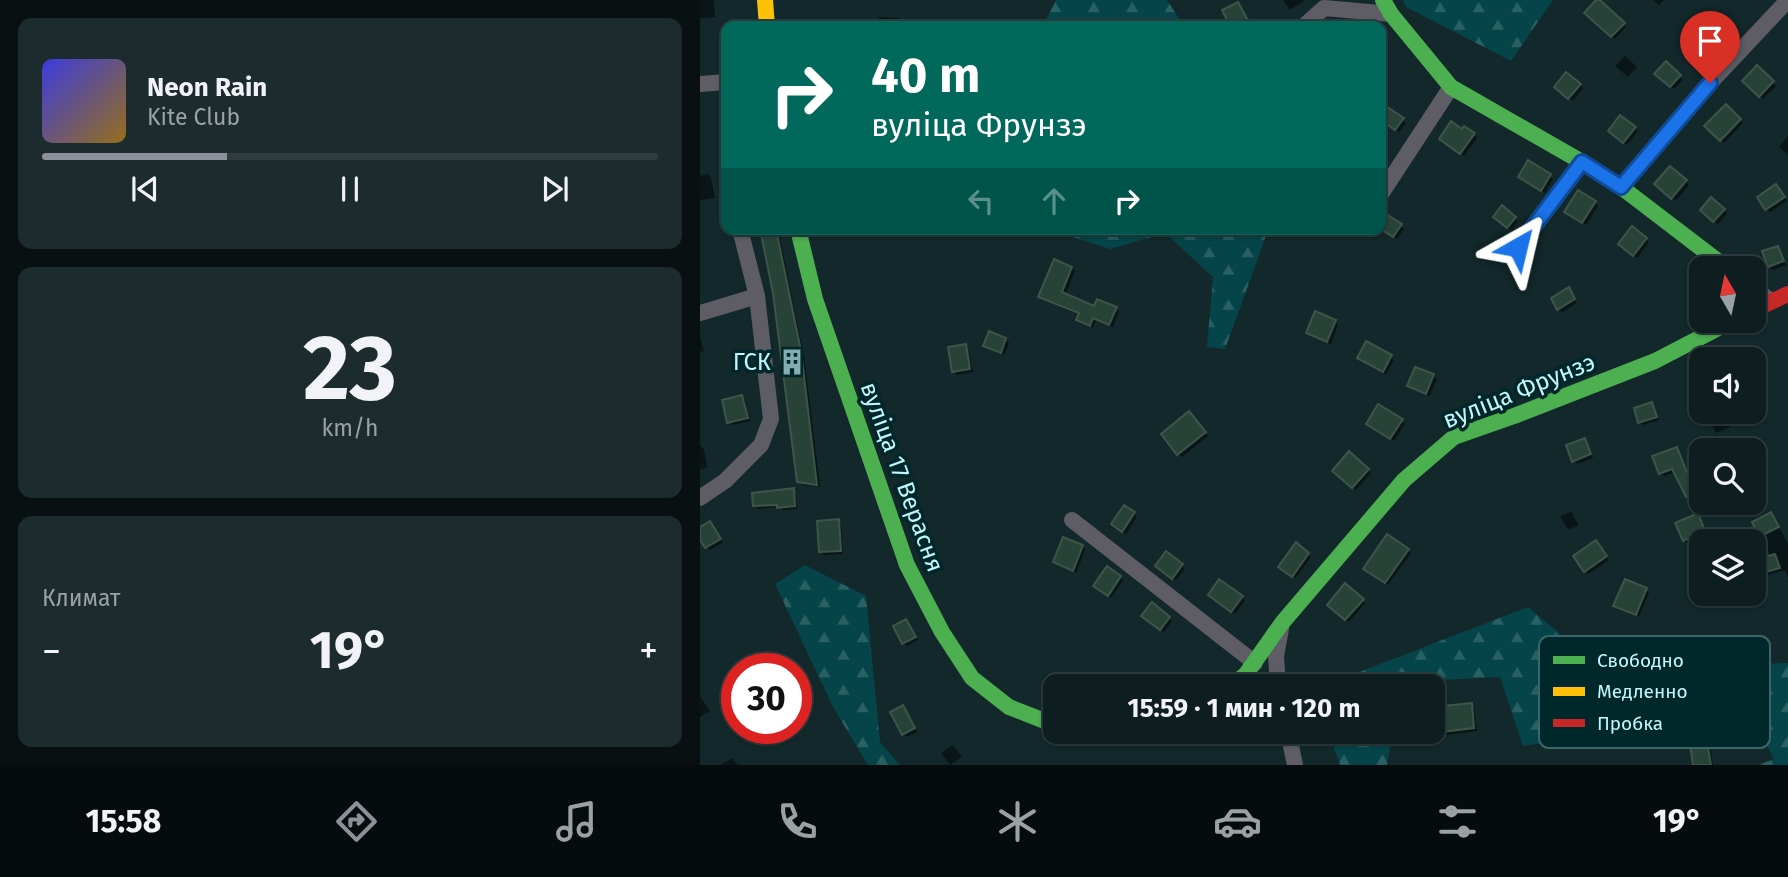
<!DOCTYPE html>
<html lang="ru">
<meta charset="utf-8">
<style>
:root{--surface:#0e1e20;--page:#1c2b2d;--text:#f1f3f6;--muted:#9ba2a5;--line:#2e3c3e;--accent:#8c9099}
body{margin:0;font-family:"Fira Sans",sans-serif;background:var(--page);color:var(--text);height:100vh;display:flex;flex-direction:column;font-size:26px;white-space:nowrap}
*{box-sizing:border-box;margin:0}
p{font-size:23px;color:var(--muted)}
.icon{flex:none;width:38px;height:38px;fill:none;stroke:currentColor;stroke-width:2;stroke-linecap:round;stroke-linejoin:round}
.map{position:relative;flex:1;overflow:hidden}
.details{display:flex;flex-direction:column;gap:18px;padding:18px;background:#081012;width:700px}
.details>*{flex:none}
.guide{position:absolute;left:21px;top:21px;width:665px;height:214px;border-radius:14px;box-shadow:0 2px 5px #0004,0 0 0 2px var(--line);background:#00695c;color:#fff;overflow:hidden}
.needle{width:46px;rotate:351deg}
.fabs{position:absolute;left:989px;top:256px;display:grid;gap:14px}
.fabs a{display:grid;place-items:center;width:77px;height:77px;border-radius:14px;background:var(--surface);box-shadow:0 2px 5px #0004,0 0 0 2px var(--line);font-size:35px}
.speed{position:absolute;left:21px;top:653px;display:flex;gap:14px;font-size:35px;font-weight:700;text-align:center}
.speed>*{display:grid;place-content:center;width:91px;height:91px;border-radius:50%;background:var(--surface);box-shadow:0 2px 5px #0004,0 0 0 2px var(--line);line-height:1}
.speed .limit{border:10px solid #d22;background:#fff;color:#111}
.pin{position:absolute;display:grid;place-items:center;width:60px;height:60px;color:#fff;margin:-72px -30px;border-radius:50% 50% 50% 0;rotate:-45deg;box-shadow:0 0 7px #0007}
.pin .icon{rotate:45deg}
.me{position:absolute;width:77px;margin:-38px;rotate:37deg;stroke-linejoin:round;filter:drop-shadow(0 0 5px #0008)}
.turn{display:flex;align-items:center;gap:24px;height:147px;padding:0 35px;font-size:32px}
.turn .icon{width:91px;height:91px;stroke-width:2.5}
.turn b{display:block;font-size:49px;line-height:60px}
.lanes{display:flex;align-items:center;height:66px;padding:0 35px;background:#0003;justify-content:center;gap:35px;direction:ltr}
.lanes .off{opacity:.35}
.big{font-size:52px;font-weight:700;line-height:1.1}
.details .card{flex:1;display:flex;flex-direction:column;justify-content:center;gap:10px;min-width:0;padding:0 24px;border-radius:14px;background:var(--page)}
.details .dial{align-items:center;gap:0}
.dial b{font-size:91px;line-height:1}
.song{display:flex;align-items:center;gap:21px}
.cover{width:84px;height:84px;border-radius:10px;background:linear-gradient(135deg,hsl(240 70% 55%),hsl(40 70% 35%))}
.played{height:7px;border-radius:4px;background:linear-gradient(90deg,var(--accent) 30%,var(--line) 30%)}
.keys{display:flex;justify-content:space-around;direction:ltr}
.heat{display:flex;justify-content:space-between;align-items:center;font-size:38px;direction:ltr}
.trip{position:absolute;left:343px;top:674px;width:402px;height:70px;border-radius:14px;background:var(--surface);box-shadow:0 2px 5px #0004,0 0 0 2px var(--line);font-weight:700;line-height:70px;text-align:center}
.tab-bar{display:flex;height:112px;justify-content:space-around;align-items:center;background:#060c0d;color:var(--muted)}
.tab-bar .icon{width:49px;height:49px}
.tab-bar .current{color:var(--accent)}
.tab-bar b{font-size:32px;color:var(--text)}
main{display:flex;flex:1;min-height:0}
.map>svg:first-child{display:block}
.forest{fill:url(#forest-firs)}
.shadow{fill:#0007}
.building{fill:#274337;stroke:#3f5449;stroke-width:2}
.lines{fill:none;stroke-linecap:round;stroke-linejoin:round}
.street{stroke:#5e5d66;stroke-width:16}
.fast{stroke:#4caf50;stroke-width:16}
.slow{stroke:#ffc107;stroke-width:16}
.jam{stroke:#c62828;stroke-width:16}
.route-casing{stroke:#114b97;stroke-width:18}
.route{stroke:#1a73e8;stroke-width:12}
.labels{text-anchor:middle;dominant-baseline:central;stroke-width:7;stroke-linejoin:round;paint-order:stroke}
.poi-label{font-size:24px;fill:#c1f6fb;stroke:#00272a;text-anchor:end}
.street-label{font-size:24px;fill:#c1f6fb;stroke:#00272a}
.key{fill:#00272a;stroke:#3a6569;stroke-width:2}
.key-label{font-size:19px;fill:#c1f6fb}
</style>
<main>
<section class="details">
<div class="card">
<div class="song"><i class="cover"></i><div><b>Neon Rain</b><p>Kite Club</p></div></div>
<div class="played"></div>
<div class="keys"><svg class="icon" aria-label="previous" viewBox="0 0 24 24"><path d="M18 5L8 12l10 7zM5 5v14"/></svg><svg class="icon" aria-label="pause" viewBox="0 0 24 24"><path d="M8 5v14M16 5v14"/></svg><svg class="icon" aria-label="next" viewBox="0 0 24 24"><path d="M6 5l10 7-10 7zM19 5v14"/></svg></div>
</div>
<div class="card dial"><b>23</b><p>km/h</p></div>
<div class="card"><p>Климат</p>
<div class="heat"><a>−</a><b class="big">19°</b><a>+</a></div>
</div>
</section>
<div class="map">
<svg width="1088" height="765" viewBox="0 0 1088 765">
<defs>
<pattern id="forest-firs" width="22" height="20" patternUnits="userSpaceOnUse" patternTransform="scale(1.75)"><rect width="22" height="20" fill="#054448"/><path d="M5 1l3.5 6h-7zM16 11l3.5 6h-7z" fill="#286063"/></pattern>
</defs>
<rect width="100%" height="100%" fill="#12282a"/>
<g class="forest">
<polygon points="356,0 467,0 484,26 343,26"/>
<polygon points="703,0 853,0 811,61 706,7"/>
<polygon points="370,229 566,229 566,236 525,349 507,347 513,277 465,233 410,249 373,237"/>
<polygon points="105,565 166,596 180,742 200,765 168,765 133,707 75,584"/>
<polygon points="828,607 883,653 934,668 1088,663 1088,765 1058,765 1074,759 1051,715 823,746 800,677 701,682 700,686 623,686"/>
<polygon points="628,732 692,732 687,765 640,765"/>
</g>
<g class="shadow">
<polygon points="0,0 14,0 15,17 0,18"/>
<polygon points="583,0 605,0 590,10"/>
<polygon points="953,0 964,0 959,5"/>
<polygon points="898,1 926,27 915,39 887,13"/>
<polygon points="179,17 199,18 202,22 202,26 179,26"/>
<polygon points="1010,21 1024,37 1010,50 996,34"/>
<polygon points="925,56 937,67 928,77 915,66"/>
<polygon points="966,64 983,80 974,89 956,74"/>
<polygon points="1057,68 1076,86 1063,99 1044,81"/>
<polygon points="880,85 883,88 873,101 859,90"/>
<polygon points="683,106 706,123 699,132 681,120 681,109"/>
<polygon points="1026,107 1043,123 1024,143 1007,126"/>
<polygon points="935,128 938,131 927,145 913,134"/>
<polygon points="762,131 774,135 777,138 764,156 744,142"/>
<polygon points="1088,136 1088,155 1079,147"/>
<polygon points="829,163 853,179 845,193 824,180"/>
<polygon points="970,168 989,185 976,201 957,184"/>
<polygon points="8,174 11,178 15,198 0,200 0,176"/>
<polygon points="1079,189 1087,201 1070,212 1059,198"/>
<polygon points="1011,200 1027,213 1018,224 1002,210"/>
<polygon points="894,202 898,206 886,225 870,215"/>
<polygon points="802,208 818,221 811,230 798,220"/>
<polygon points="682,214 704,229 697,239 681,229"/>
<polygon points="62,229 78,229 104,356 120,487 102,485 98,481 75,293"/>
<polygon points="932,229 949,242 937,258 923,247"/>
<polygon points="1077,248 1081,251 1086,265 1073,270 1069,266"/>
<polygon points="371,268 375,271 365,296 395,308 416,308 419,311 413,327 396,320 393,328 381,323 378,320 380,315 343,300 340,297"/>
<polygon points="872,293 877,303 862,312 858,308"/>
<polygon points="635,321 638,325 631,344 611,336 608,333"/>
<polygon points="290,333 305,340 309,343 304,355 288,348 285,345"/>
<polygon points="0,337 4,351 0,352"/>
<polygon points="265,346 268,349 273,372 257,375 254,371"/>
<polygon points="691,357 694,360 686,374 662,361"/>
<polygon points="716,369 733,376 737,379 730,396 712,389 709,386"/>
<polygon points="42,397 45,400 50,421 32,425 29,422"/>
<polygon points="951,404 954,408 959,420 943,425 940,422"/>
<polygon points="1022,413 1030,427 1016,433 1009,419"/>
<polygon points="492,417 508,436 482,457 479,454"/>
<polygon points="701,420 705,424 694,441 668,424"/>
<polygon points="1018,435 1026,449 1008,450 1004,441"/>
<polygon points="884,440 888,443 893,458 877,464 874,461"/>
<polygon points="0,446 4,449 7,468 0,469"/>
<polygon points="976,449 980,452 997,497 991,500 987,496 976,472 964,476 961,473"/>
<polygon points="649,454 671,473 656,490 634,471"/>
<polygon points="93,490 96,494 97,509 82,510 80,507 58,509 54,505"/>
<polygon points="871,512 879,525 868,530 860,516"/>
<polygon points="434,513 437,517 426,534 416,527"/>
<polygon points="1071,514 1088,543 1088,578 1085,570 1067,575 1064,572 1071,557 1054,522"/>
<polygon points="997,515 1000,518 1007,534 987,543 984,540"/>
<polygon points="138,521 141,524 143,554 124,555 121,552"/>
<polygon points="13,526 23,542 10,550 0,536 0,529"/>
<polygon points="596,545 611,557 596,578 583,570"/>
<polygon points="899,546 909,560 888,574 885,571"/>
<polygon points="382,547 385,550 376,573 358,565 355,562"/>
<polygon points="707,550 711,553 688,585 669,572"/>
<polygon points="482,566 485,569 476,580 461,569"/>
<polygon points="420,577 423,580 411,598 399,589"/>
<polygon points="645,586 665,603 649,622 629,605"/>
<polygon points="946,590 949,593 939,617 918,609 915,605"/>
<polygon points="542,597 545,600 535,614 513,598"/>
<polygon points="469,618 472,621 464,632 447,619"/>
<polygon points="209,625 218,640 207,646 204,643"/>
<polygon points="0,696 10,711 0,717"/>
<polygon points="771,705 774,708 777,731 738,736 735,732"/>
<polygon points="205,710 217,732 207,737 203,734"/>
<polygon points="1007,743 1010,746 1013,765 994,765"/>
<polygon points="253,745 262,757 250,765 241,753"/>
<polygon points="32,758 38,765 21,765"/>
</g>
<g class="building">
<polygon points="896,0 900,0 925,23 911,37 884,13"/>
<polygon points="538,2 551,26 530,26 522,10"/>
<polygon points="1010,19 1023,33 1006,48 993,34"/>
<polygon points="966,61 981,75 970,87 954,74"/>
<polygon points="1057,65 1074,81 1059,97 1042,81"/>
<polygon points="866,72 881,84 868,99 854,87"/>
<polygon points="681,103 704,118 695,130 681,120"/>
<polygon points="1026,104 1041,119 1020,141 1004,126"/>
<polygon points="920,115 936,127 923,143 908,131"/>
<polygon points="751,121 762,129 764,126 775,133 760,154 739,139"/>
<polygon points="828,160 851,174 841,191 818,177"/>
<polygon points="970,166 987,180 971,199 954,184"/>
<polygon points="1076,184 1085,197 1065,210 1057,197"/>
<polygon points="878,190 896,201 882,223 864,212"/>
<polygon points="1011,197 1025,209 1013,222 1000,210"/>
<polygon points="802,205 816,217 807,228 793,217"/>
<polygon points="681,211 702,224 693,237 681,229"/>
<polygon points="932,226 947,238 933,256 918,244"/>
<polygon points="60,229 76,229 101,351 117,485 97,482 73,293"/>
<polygon points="1078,246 1084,261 1068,267 1062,251"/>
<polygon points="354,259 372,267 362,292 394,306 397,299 417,307 409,325 393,318 390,326 376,320 379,313 338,297"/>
<polygon points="869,287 875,299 857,310 851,298"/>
<polygon points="615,311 636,320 627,342 606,333"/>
<polygon points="289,331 306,338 301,353 283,346"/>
<polygon points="666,341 692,355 683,372 657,358"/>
<polygon points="266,344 270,369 252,372 248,347"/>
<polygon points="715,367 734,374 726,394 707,386"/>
<polygon points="42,395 48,418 27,423 22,400"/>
<polygon points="952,402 957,417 938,423 934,408"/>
<polygon points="678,404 703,419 690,439 666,424"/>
<polygon points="489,411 506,432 477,455 461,434"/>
<polygon points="885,438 891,454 872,462 866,445"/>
<polygon points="977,447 995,493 986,497 972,469 959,474 952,456"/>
<polygon points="649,451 669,469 652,488 632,471"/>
<polygon points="94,488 95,506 77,508 77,505 53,506 52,493"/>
<polygon points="424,505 435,512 422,532 411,524"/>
<polygon points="1071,512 1079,527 1059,537 1052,522"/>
<polygon points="998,513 1005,531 983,541 975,523"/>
<polygon points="139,519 141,551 119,552 117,521"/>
<polygon points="10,521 21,539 5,548 0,540 0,527"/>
<polygon points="687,534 709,549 685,583 663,569"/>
<polygon points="363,537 383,545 373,571 353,562"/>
<polygon points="896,540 907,556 884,572 873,556"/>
<polygon points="596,542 609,553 592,577 578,567"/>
<polygon points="466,551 483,564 472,579 455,566"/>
<polygon points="1075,554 1080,568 1062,573 1058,559"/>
<polygon points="407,566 421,576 408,596 393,586"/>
<polygon points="519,579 543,596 531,612 508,595"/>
<polygon points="925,579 947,588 936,615 913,606"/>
<polygon points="645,583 664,599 645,620 627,605"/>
<polygon points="452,602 470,617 460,630 441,616"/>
<polygon points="206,619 216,637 202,644 193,626"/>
<polygon points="772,703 774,728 733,733 733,707"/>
<polygon points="203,705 215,728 202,735 190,712"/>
<polygon points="1007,741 1011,765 993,765 990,744"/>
</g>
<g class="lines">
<g class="street">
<polyline points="604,26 624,8 691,14"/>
<polyline points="0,84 26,82"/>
<polyline points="921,187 1010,83 1088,0"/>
<polyline points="681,194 751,87"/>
<polyline points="818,247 882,162"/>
<polyline points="1054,288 1071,301"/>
<polyline points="0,313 57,296 40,229"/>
<polyline points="0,498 25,481 61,445 71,419 57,296"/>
<polyline points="372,520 555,663"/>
<polyline points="578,686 576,656 581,629"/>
<polyline points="588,732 595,765"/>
</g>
<g class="fast">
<polyline points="683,0 691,14 751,87 882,162 921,187 1027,268"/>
<polyline points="98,229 115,299 207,565 242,632 272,678 309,707 355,725"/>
<polyline points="532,686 546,674 582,623 704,480 754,437 814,416 955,361 1034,320"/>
</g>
<g class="slow">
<polyline points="65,0 67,26"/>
<polyline points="373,732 382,735 435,732"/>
</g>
<polyline class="jam" points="1054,310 1088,294"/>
</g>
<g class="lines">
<g class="route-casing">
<polyline id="route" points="818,247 882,162 921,187 1010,83"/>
</g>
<use href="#route" class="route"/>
</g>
<defs>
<g id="building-bare" transform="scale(2.1)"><path d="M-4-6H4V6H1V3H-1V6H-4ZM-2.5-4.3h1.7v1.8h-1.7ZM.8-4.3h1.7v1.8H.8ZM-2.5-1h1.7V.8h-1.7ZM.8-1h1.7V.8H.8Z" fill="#84aeb2" stroke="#00272a" stroke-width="2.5" paint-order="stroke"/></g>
</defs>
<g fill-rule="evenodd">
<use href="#building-bare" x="92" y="362"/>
</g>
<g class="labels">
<g class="poi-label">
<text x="71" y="362">ГСК</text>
</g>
<g class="street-label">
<text transform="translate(819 391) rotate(-22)">вуліца Фрунзэ</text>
<text transform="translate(202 477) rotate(70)">вуліца 17 Верасня</text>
</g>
</g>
<rect x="839" y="636" width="231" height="112" rx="10" class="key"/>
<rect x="853" y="656" width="32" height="8" fill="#4caf50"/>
<rect x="853" y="687" width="32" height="9" fill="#ffc107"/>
<rect x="853" y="719" width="32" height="8" fill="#c62828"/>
<g class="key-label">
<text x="897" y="667">Свободно</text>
<text x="897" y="698">Медленно</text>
<text x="897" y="730">Пробка</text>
</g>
</svg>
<div class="fabs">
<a><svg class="needle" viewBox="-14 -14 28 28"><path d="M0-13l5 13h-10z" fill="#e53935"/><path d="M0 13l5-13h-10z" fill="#9ba2a5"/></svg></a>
<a><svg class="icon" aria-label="sound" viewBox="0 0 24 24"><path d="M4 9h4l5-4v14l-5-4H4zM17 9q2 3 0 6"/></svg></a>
<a><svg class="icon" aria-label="search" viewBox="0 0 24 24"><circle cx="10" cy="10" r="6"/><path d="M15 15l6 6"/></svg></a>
<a><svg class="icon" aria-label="layers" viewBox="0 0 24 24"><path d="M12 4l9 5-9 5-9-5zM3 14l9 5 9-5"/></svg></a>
</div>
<div class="speed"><div class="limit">30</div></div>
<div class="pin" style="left:1010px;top:83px;background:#d93025"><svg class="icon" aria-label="arrive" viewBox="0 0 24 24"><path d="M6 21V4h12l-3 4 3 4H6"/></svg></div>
<svg class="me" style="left:818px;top:247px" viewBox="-20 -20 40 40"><path d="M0-17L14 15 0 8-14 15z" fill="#1a73e8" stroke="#fff" stroke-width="4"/></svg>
<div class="trip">15:59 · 1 мин · 120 m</div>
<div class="guide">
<div class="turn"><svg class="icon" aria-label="right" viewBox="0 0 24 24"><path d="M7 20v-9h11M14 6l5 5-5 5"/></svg><div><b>40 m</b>вуліца Фрунзэ</div></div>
<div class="lanes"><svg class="icon off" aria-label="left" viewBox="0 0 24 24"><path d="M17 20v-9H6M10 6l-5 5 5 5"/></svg><svg class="icon off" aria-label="ahead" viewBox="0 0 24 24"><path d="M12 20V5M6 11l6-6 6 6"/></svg><svg class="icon" aria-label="right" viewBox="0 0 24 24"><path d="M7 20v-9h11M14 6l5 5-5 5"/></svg></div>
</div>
</div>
</main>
<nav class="tab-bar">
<b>15:58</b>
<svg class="icon current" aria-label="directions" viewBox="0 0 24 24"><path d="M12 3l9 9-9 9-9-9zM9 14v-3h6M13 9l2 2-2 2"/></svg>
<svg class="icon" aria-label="music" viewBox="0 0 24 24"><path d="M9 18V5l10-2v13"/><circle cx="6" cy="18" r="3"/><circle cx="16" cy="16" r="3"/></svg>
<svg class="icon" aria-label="phone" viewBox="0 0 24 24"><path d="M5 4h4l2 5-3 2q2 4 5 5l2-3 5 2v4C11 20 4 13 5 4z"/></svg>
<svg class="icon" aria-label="climate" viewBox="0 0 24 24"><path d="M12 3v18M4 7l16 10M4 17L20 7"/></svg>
<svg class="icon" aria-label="car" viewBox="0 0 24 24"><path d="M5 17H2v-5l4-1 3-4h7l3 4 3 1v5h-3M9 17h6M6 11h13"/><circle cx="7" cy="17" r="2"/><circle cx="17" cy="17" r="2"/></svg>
<svg class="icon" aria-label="filters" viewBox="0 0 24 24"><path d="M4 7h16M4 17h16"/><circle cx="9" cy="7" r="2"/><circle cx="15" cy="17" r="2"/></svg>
<b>19°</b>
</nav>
